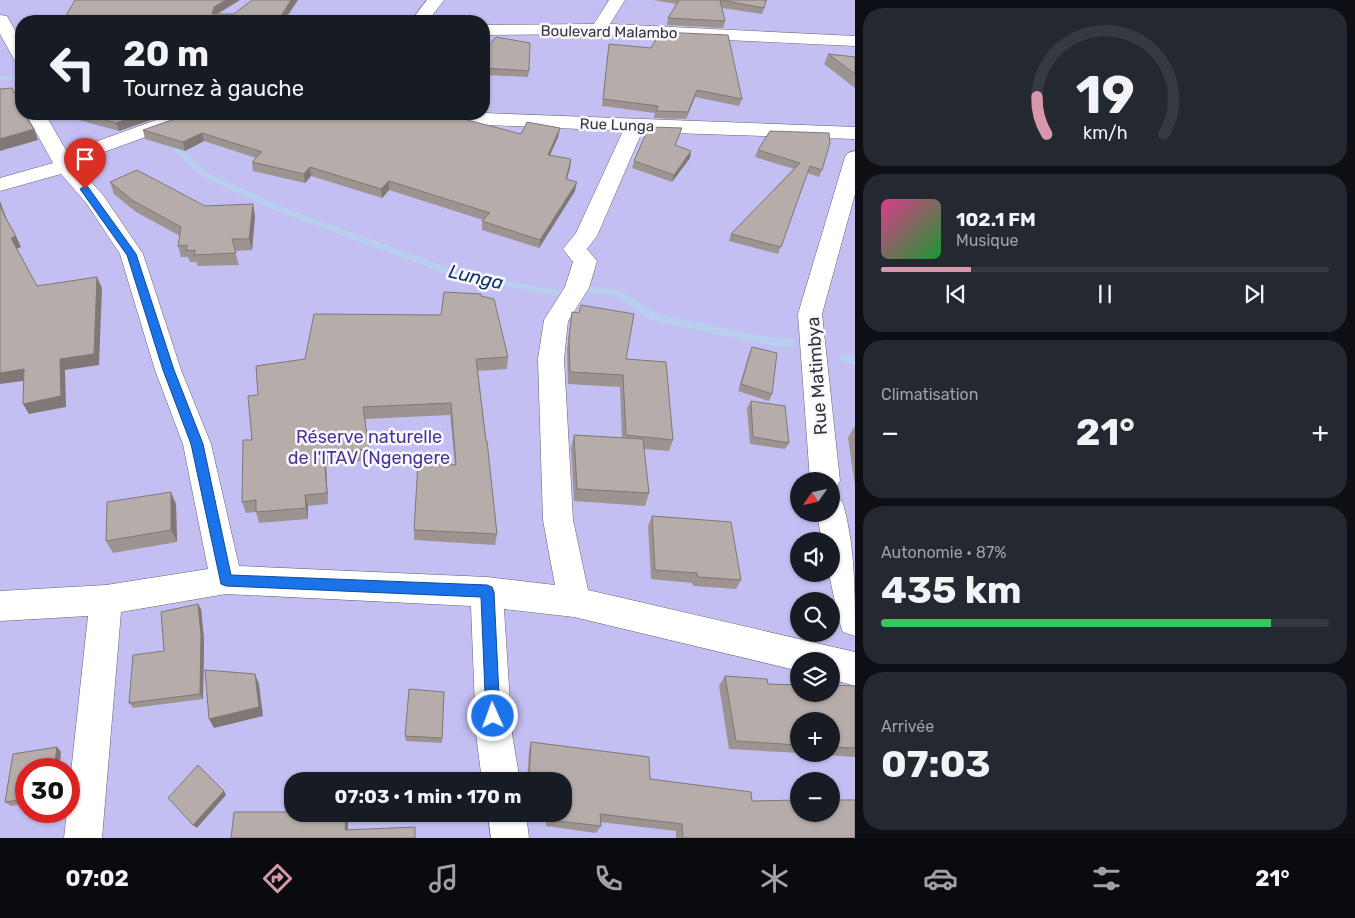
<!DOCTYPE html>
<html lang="fr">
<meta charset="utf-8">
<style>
:root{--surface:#171b24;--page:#242831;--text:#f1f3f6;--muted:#9ea1a6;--line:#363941;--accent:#d898ac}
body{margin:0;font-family:Rubik,sans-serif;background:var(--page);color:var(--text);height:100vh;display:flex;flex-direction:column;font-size:19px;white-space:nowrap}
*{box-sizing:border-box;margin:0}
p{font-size:16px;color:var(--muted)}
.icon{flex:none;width:28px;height:28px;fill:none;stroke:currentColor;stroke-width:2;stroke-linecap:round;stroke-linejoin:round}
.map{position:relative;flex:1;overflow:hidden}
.sheet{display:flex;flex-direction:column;gap:8px;padding:8px;background:#0d0f14;width:500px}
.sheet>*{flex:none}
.guide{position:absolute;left:15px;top:15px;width:475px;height:105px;border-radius:20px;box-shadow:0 1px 4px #0004;background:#171b24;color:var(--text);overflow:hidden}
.needle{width:32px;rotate:236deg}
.tools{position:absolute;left:790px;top:472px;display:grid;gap:10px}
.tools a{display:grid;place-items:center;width:50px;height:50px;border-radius:50%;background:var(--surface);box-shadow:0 1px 4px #0004;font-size:25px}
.speed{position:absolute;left:15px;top:758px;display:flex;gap:10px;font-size:25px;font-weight:700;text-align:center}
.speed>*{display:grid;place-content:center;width:65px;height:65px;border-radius:50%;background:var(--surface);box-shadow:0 1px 4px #0004;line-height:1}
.speed .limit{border:8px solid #d22;background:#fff;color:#111}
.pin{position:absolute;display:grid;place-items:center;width:42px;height:42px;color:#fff;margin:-51px -21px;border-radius:50% 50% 50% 0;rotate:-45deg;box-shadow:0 0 5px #0007}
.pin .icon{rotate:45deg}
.me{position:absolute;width:55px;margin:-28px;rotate:358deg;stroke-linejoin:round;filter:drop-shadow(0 0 4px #0008)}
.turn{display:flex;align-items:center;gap:18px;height:105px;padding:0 25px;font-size:22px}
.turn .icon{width:65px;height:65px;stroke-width:2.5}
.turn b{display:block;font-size:35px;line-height:42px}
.big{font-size:38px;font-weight:700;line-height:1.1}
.sheet .tile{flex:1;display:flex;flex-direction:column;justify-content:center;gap:8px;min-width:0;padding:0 18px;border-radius:20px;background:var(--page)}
.sheet .dial{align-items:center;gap:0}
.dial svg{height:130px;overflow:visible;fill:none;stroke:var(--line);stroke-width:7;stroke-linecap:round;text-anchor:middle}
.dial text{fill:var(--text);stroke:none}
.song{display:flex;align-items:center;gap:15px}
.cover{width:60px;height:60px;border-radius:8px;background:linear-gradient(135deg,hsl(330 70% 55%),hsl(130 70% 35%))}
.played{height:5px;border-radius:2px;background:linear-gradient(90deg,var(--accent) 20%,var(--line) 20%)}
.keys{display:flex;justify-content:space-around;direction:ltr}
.heat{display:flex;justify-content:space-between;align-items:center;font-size:28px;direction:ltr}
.charge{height:8px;border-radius:4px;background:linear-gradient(90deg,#34c759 87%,var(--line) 0)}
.trip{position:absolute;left:284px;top:772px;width:288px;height:50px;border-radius:20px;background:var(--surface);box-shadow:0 1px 4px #0004;font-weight:700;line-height:50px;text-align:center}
.tabs{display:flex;height:80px;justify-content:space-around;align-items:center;background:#090b0e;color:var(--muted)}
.tabs .icon{width:35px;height:35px}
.tabs .active{color:var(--accent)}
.tabs b{font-size:22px;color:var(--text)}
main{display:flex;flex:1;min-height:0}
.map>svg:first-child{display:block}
.green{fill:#c3bff3;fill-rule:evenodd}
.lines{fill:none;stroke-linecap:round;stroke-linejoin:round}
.stream{fill:#b8cfef;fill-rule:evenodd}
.minor-casing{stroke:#64636c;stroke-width:1}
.minor{fill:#fff;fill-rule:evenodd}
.wall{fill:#9d9491}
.shaded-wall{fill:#7f7876}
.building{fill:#b6aca9;stroke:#7f7876}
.route{fill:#1a73e8;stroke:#114b97}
.labels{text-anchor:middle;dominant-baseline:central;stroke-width:5;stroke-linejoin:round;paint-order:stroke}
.far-street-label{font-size:15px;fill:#363639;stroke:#f9f8fe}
.street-label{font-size:18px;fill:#363639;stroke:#f9f8fe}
.park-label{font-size:18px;fill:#4b3398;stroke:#f9f8fe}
.water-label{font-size:19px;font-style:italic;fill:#103767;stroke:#f9f8fe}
</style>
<main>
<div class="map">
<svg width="855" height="838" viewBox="0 0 855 838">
<rect width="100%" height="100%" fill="#ebebf4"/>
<path class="green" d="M0 0H855V838H0ZM21 21H484V114H21ZM799 481H831V514H799ZM799 541H831V574H799ZM799 601H831V634H799ZM799 661H831V694H799ZM799 721H831V754H799ZM26 769H69V811H26ZM292 781H562V814H292ZM799 781H831V814H799Z"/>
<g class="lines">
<g class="stream">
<rect x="0" y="76" width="21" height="4"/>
<polygon points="174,147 180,147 208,173 285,208 460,272 557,290 577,285 619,290 657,314 767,337 791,339 796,343 791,347 767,345 650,320 617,296 577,291 557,296 455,277 279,212 202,177 174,151"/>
<polygon points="843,353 855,357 855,365 839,360 838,357"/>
</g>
<g class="minor-casing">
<g id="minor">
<polygon points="427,0 444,0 428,21 411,21"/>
<polygon points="609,0 625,0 610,24 855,36 855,46 599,34 484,35 484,25 594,24"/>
<polygon points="0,15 7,16 21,41 21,62 15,61 0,34"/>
<polygon points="484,113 855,127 855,139 642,132 597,236 587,249 597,261 589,288 568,321 564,359 573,520 588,590 855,652 855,686 831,679 831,661 799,661 799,671 574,617 504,609 512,734 520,781 482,781 476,734 471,606 226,594 121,612 102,838 64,838 67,811 69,811 69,791 88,616 0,621 0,591 106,585 208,569 183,444 155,370 120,254 87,204 61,174 0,191 0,178 53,163 26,114 45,114 67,152 173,114 201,114 198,118 82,160 76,166 103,195 143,254 181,370 211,444 239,566 487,577 555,585 543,520 538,359 544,320 565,287 573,262 563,249 576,233 623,131 380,120 373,118 370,114"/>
<polygon points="855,151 855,194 822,314 840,481 835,489 831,491 831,481 810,481 798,314 845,157 848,153"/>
<path d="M831 497 842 501C855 542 855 592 855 636L843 632 839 621 829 574H831V541H822L817 514H831Z"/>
<polygon points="488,814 526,814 529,838 491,838"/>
</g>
</g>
<use href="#minor" class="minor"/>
</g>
<g class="wall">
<polygon points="653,0 767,0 762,14 722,8 725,21 723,28 667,25 668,18 677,4"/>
<polygon points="609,44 742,99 739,106 695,97 686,119 654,118 655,113 602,106"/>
<polygon points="484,51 529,71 528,77 484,75"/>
<polygon points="828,54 855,57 855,88 824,64"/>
<polygon points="57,114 168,114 119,131"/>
<polygon points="560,128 558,137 550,155 571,159 570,168 567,179 575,191 539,248 482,230 482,221 483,220 389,190 382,198 311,176 305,183 253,171 252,162 256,158 204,141 185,151 145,139 143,130 521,134"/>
<polygon points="680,135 675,146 690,158 672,182 632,168 634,161"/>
<polygon points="758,150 822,170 819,177 807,173 778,254 729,241 731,234 794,169 755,157"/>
<polygon points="110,182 205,206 255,216 252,250 235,251 239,265 198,266 196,262 190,262 188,257 181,257 178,246 180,236 136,212 114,194"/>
<polygon points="481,296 508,357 507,369 478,371 497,534 495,545 414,540 414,530 455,465 450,415 365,419 370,460 326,465 328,504 308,506 308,519 259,523 256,512 246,513 242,502 258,395 305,359 441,315"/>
<polygon points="572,312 626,359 673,440 669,451 644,449 649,493 645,506 574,501 571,448 574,435 622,438 620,387 568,384 567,350 570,324"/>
<polygon points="752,347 772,394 769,401 738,391 749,354"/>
<polygon points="751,401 789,443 785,449 750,444 747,408"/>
<polygon points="854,427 855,427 855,486 848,438"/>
<polygon points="176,504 177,542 113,553 106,541"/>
<polygon points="652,516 741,580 736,589 693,586 692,583 651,579 648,526"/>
<polygon points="201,609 204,640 203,699 133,708 129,703"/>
<polygon points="725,676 768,684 855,686 855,757 806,754 831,754 831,721 799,721 799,753 729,749 719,686"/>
<polygon points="444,692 442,743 406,741 405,736"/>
<polygon points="531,742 650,779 752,801 855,838 676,838 676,831 600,822 601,826 596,833 546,826 547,814 545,814 562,814 562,781 527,781 529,750"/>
<polygon points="57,747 61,752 59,769 26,769 26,804 11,806 5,802 13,754"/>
</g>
<g class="shaded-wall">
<polygon points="226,0 240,0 216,15 212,14 214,7"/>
<polygon points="291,0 298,0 284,21 278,21"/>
<polygon points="697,90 695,97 686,119 688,112"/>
<polygon points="142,114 168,114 119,131 116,123"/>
<polygon points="560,128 558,137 546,164 548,155"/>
<polygon points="34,129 38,140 0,151 0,139"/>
<polygon points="202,133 204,141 185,151 183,142"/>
<polygon points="691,151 690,158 672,182 674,175"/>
<polygon points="571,159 570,168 564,188 566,179"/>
<polygon points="310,167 311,176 305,183 304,174"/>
<polygon points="389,181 389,190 382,198 381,189"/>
<polygon points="577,182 575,191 539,248 540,240"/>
<polygon points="0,201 9,225 4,215 0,204"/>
<polygon points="253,204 255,216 252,250 249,239"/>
<polygon points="16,236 21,247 16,249 11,238"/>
<polygon points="97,277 102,288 99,365 65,370 66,407 29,414 23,404"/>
<polygon points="24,369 30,380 0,384 0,373"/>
<polygon points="324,453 326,465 328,504 327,493"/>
<polygon points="171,492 176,504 177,542 171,530"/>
<polygon points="305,495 308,506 308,519 306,508"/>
<polygon points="198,604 201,609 204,640 203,699 200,694"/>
<polygon points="255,674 259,684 263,716 214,728 209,719"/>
<polygon points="57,747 61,752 59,769 54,769"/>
<polygon points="224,791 226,795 197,828 193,825"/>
<polygon points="346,814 348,814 348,837 345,830"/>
</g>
<g class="building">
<polygon points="75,0 226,0 214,7 212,14 234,14 252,0 291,0 278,21 63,21"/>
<polygon points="679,0 766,0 764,8 720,0 725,21 668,18"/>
<polygon points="660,32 728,35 742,99 697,90 688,112 656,111 658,106 603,99 609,44 651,48"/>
<polygon points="496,37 530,43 529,71 484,68 484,51"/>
<polygon points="828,54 855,57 855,74"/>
<polygon points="12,88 20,103 21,114 24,114 34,129 0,139 0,89"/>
<polygon points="84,114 142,114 116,123"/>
<polygon points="189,114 391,114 456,117 521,134 527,122 560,128 548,155 571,159 566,179 577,182 540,240 482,221 490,213 389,181 381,189 310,167 304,174 252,162 262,152 202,133 183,142 143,130"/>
<polygon points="649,127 682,128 675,145 691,151 674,175 634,161"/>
<polygon points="770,131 829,133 830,143 822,170 810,166 781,247 731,234 800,163 758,150"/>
<polygon points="137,170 205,206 253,204 249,239 232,239 236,253 194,255 195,250 186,251 187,245 178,246 181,227 132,200 110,182"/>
<polygon points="0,204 4,215 16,236 11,238 37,286 97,277 94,354 60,359 61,396 23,404 24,369 0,373"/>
<polygon points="444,292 481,294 481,296 494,299 508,357 476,359 486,441 487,441 497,534 414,530 418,463 456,465 451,403 363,407 369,449 324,453 327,493 305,495 306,508 256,512 256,500 242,502 243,440 252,440 248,396 258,395 256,366 305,359 314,314 441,315"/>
<polygon points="581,305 634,314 626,359 666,362 673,440 626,435 623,375 570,372 569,338 572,312 579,313"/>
<polygon points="752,347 777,353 772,394 741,384"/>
<polygon points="751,401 785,406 789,443 753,437"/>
<polygon points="574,435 643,439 649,493 577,489"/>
<polygon points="171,492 171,530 106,541 107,502"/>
<polygon points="652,516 731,522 741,580 698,577 697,573 655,570"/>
<polygon points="198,604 201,635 200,694 129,703 133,655 164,651 161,612"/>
<polygon points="205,670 255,674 259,707 209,719"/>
<polygon points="725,676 767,679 768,684 799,685 799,694 831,694 831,685 855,686 855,748 831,747 831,721 799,721 799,745 736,741"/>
<polygon points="409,689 444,692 442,738 405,736"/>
<polygon points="531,742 649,757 650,779 751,792 752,801 799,800 799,814 831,814 831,800 855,800 855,838 683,838 682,824 600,814 601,826 549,820 550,814 562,814 562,781 529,781"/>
<polygon points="57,747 54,769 26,769 26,799 5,802 13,754"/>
<polygon points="198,765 224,791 193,825 168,798"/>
<polygon points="234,812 292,812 292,814 346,814 345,830 415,827 415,838 231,838"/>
</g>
<polygon class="route" points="85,186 88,187 136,254 174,370 203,444 231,575 487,585 492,587 494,592 500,716 498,721 493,723 488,721 486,716 481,597 226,586 221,584 191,444 163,370 127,255 80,189"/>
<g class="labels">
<g class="far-street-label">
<text transform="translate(609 32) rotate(1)">Boulevard Malambo</text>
<text transform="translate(617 125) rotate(2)">Rue Lunga</text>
</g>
<g class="street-label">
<text transform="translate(817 376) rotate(-94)">Rue Matimbya</text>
</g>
<g class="park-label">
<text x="369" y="437">Réserve naturelle<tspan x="369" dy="21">de l'ITAV (Ngengere</tspan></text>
</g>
<g class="water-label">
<text transform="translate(476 277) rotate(13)">Lunga</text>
</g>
</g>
</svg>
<div class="tools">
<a><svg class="needle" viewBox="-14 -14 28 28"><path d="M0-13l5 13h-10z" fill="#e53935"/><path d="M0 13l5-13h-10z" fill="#9ea1a6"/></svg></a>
<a><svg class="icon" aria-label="sound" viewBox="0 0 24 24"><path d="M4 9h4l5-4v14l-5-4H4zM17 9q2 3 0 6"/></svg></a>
<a><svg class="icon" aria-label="search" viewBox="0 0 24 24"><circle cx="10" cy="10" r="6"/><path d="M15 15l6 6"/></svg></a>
<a><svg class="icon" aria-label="layers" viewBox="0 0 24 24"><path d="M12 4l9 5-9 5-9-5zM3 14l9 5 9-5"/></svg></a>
<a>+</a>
<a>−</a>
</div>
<div class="speed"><div class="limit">30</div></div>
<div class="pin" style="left:85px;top:189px;background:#d93025"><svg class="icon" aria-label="arrive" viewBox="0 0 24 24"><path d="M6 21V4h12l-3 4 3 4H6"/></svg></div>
<svg class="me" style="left:493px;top:716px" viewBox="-20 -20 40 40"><circle r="17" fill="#1a73e8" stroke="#fff" stroke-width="3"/><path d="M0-11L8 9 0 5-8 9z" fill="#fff"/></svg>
<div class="trip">07:03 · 1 min · 170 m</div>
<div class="guide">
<div class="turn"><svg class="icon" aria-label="left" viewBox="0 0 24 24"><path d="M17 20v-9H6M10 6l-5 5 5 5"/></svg><div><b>20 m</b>Tournez à gauche</div></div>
</div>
</div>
<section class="sheet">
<div class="tile dial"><svg viewBox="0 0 100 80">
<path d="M14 69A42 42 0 1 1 86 69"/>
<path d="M14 69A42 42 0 0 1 8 46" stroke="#d898ac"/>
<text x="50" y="56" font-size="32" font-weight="700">19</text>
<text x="50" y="72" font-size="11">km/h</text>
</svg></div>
<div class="tile">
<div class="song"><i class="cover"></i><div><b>102.1 FM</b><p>Musique</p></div></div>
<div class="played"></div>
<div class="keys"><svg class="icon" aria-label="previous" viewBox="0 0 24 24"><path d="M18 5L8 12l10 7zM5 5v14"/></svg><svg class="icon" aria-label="pause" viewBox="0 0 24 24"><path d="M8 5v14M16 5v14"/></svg><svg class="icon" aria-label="next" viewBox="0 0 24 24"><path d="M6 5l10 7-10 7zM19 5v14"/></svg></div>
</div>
<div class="tile"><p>Climatisation</p>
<div class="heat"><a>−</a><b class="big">21°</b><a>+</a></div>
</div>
<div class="tile"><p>Autonomie · 87%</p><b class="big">435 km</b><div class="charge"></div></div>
<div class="tile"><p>Arrivée</p><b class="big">07:03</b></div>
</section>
</main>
<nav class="tabs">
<b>07:02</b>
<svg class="icon active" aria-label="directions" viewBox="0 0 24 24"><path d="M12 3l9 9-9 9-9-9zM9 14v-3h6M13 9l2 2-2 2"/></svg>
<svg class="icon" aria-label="music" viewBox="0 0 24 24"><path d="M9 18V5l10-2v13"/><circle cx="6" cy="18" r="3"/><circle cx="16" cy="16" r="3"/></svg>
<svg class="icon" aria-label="phone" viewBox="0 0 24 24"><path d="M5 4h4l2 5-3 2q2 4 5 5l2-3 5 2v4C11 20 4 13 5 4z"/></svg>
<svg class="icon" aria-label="climate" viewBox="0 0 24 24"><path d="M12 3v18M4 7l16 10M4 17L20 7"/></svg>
<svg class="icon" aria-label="car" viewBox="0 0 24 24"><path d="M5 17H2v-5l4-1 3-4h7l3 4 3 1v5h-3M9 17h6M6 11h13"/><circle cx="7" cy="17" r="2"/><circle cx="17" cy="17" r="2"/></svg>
<svg class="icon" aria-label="filters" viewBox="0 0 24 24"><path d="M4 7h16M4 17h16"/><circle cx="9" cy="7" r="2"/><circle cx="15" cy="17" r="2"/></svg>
<b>21°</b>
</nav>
